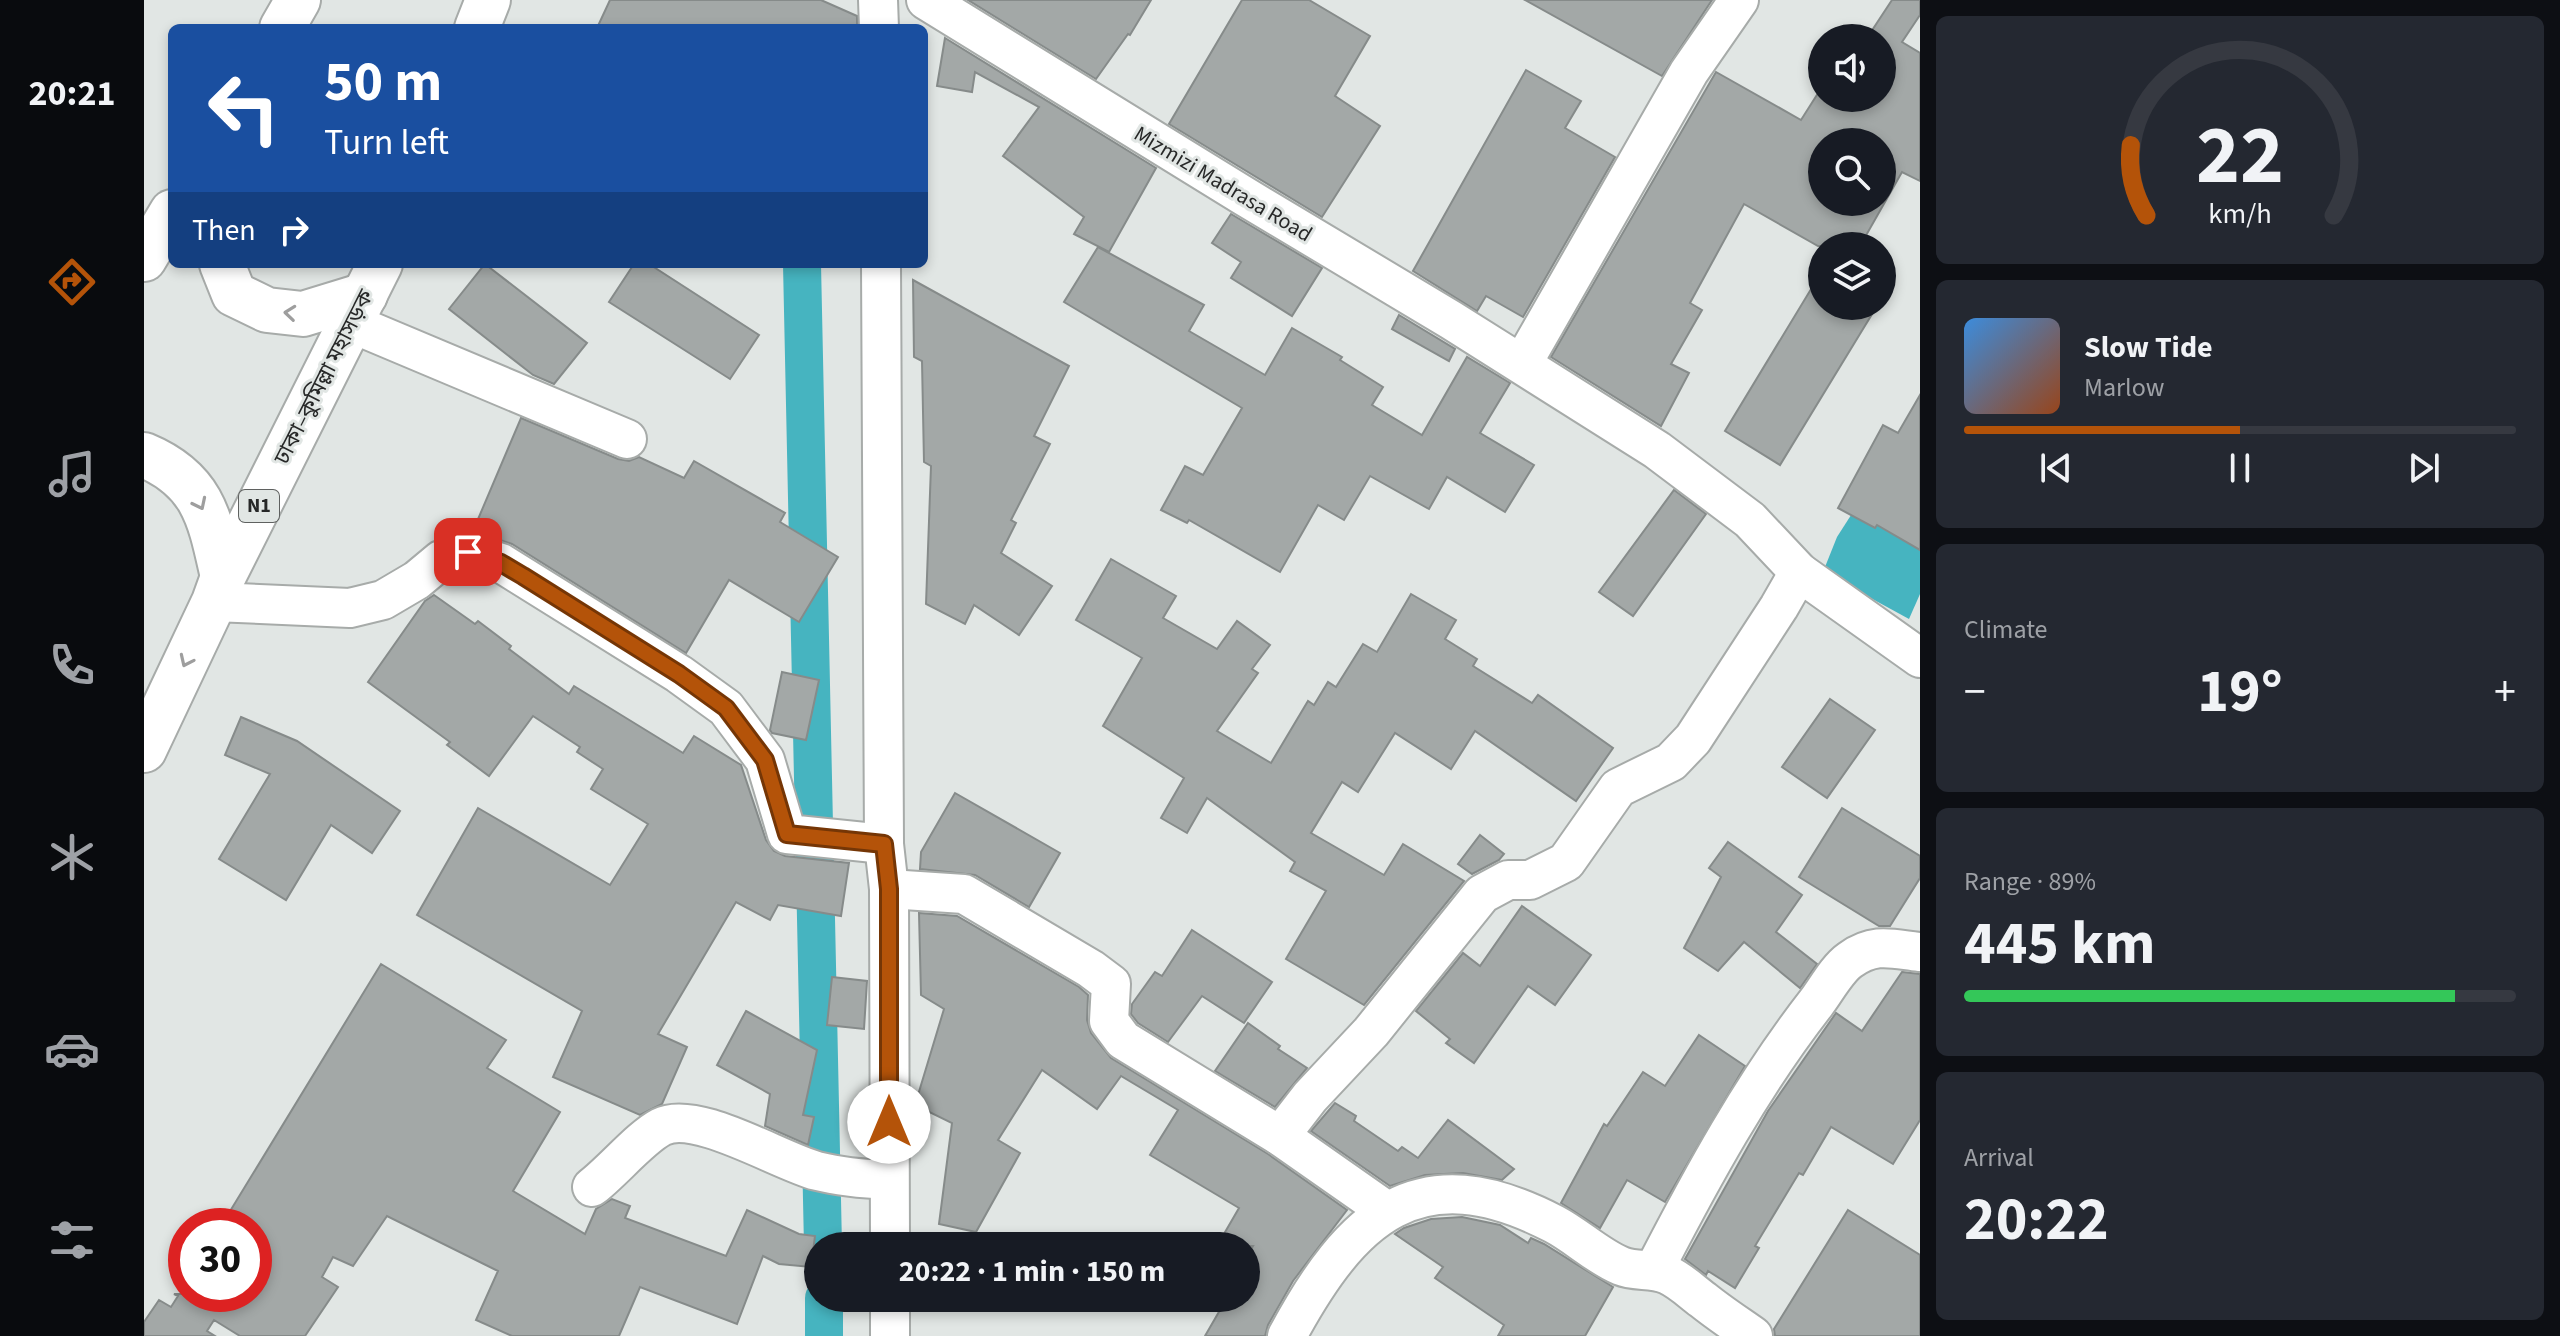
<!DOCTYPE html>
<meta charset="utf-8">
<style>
:root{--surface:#171b24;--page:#242831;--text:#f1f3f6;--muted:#9ea1a6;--line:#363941;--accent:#b45309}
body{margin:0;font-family:"Source Sans 3","Noto Sans Bengali",sans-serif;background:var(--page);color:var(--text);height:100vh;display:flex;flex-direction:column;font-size:30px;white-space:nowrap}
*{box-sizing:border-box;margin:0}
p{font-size:26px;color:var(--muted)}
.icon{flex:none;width:44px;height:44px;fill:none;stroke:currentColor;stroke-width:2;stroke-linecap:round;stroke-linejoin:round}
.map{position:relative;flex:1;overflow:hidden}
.drawer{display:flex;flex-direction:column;gap:16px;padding:16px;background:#0d0f14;width:640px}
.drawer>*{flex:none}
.guide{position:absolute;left:24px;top:24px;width:760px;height:244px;border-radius:12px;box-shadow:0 4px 12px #0003;background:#1a4fa0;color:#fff;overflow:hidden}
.controls{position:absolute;left:1664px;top:24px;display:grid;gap:16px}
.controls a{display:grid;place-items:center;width:88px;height:88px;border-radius:50%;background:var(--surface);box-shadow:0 4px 12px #0003;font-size:40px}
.speed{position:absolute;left:24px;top:1208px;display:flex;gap:16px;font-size:40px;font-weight:700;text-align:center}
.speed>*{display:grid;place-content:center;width:104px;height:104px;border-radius:50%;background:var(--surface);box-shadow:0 4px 12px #0003;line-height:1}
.speed .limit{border:12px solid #d22;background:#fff;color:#111}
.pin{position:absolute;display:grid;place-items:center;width:68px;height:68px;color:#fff;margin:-34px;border-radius:16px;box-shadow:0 4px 12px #0006}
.me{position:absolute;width:88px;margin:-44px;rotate:0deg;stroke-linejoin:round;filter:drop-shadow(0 0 6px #0008)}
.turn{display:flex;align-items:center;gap:28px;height:168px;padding:0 24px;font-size:36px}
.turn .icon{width:104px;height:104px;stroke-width:2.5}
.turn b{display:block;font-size:56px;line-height:68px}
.then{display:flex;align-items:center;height:76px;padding:0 24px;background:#0003;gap:16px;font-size:30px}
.big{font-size:60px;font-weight:700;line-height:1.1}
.drawer .tile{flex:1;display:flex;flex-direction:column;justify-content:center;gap:12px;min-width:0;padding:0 28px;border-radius:12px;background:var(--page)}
.drawer .dial{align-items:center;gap:0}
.dial svg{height:208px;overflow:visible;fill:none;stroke:var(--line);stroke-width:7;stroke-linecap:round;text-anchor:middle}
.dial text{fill:var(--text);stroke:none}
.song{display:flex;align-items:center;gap:24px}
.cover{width:96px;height:96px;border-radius:12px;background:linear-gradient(135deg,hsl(210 70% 55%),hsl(20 70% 35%))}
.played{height:8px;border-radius:4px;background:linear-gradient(90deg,var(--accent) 50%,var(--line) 50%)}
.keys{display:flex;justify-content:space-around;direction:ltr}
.heat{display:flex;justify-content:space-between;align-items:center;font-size:44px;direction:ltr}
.charge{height:12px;border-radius:6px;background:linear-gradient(90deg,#34c759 89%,var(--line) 0)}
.trip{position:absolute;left:660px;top:1232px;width:456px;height:80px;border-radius:40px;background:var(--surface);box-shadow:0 4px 12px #0003;font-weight:700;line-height:80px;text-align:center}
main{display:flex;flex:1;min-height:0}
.tab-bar{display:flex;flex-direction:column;width:144px;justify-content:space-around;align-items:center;background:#090b0e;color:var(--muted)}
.tab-bar .icon{width:56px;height:56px}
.tab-bar .current{color:var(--accent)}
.tab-bar b{font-size:36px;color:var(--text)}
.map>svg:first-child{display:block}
.water{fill:#46b4c0}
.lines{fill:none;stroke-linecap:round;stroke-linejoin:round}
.canal{stroke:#46b4c0;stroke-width:38}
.building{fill:#a3a8a7;stroke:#868b8a;stroke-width:2;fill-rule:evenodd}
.street-casing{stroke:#a7aba9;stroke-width:42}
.highway-casing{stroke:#a7aba9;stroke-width:48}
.street{stroke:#fff;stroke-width:38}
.highway{stroke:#fff;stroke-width:44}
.oneway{stroke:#9e9e9e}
.route-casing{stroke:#753606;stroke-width:20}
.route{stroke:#b45309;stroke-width:14}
.labels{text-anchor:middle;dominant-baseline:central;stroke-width:6;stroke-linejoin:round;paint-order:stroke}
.shield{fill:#e1e6e4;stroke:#5f6160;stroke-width:2}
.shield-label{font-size:20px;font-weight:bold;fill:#272828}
.street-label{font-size:22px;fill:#272828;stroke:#e1e6e4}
</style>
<main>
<nav class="tab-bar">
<b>20:21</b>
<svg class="icon current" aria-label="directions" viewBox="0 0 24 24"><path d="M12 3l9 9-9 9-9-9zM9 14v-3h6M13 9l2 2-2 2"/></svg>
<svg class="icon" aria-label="music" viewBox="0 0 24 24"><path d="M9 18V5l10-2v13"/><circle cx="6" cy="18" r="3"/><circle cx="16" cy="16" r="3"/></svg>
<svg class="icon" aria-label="phone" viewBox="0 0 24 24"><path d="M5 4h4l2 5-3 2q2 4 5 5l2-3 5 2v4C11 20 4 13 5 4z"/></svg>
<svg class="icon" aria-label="climate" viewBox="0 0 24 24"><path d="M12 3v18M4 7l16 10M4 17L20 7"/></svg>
<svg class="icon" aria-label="car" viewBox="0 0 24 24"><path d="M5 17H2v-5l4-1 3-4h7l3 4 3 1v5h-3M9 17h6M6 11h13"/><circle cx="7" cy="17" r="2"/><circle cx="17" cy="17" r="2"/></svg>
<svg class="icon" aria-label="filters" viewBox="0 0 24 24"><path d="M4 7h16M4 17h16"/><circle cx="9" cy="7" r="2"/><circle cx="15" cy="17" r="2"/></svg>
</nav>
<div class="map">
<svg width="1776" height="1336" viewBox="0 0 1776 1336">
<rect width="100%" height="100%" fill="#e1e6e4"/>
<polygon class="water" points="1725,487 1776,520 1776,594 1765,619 1679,572 1693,537"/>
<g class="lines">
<g class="canal">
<polyline points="658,264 679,1246"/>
<polyline points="680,1298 680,1336"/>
</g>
</g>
<g class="building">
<polygon points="466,0 677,0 713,16 713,28 453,28"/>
<polygon points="824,0 1007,0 986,35 984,34 952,79"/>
<polygon points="1098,0 1165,0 1226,36 1191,96 1236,126 1178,217 1025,124"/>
<polygon points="1381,0 1568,0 1518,76"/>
<path d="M1748 0H1776V15L1758 42 1776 53V181L1758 172 1716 246H1674L1600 204 1546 303 1558 310 1527 364 1545 373 1517 426 1407 357 1572 72 1657 120 1678 87V98H1738V38H1723ZM1678 142H1738V202H1678Z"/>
<polygon points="801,38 1012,168 965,252 930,234 940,217 859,156 895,107 831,72 828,92 793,86"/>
<polygon points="1382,70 1437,101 1421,128 1471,157 1379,317 1342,296 1333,311 1269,271"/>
<polygon points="1087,214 1178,268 1148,316 1087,278 1097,262 1068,243"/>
<polygon points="954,247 1060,305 1045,331 1121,375 1148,328 1198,357 1196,360 1239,387 1228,405 1278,435 1323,357 1366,383 1336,433 1390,465 1361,512 1303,477 1285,509 1226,476 1200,520 1174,505 1136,572 1045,520 1043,523 1017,510 1041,466 1059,475 1098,408 920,302"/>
<polygon points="341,264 443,343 410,384 389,375 305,309"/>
<polygon points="490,264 505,264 615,335 586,379 465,302"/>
<polygon points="1678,271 1678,306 1733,306 1636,465 1581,431"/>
<polygon points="769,280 925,366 890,436 906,444 867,520 872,523 857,553 908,586 875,635 830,605 821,624 782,604 787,466 780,462 778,361 770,357"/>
<polygon points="1255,315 1311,349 1305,361 1248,329"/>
<polygon points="1776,395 1776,550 1733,525 1731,528 1694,508 1739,425 1754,433"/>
<polygon points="377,418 474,459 485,461 495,457 540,478 550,461 641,513 636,522 694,557 655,622 585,580 542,653 368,544 329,531"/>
<polygon points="1530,490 1562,514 1489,616 1455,592"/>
<polygon points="967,559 1032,596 1019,618 1073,649 1093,621 1126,645 1108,669 1114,673 1073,731 1127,763 1164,701 1170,705 1184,682 1192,687 1219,644 1233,652 1267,594 1312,620 1301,639 1333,659 1329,666 1388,703 1394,695 1469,748 1432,801 1331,731 1307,769 1251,733 1214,792 1198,782 1167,833 1240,875 1259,844 1320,881 1220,1005 1142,959 1182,891 1146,871 1151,862 1063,798 1043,833 1017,818 1040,778 959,726 998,658 932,620"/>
<polygon points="290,595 331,624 334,621 367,646 365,649 425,694 430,686 539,753 550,736 597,765 622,840 630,851 641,856 705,863 697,916 634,905 626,920 592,902 514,1034 543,1047 518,1104 496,1115 409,1077 438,1011 273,915 334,808 466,885 504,824 447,789 459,769 433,752 436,747 389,716 345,776 303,745 306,742 224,682 281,601"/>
<polygon points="638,672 675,680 662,740 628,733 626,730"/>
<polygon points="1686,699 1731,730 1683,798 1638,767"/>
<polygon points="97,717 153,741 256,811 228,853 187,825 142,900 75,859 126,774 81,755"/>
<polygon points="811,793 916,853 885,907 831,875 776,869 777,852"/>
<polygon points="1698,808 1776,856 1776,878 1746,926 1735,926 1655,877"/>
<polygon points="1336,835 1360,854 1355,860 1328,874 1314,864"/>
<polygon points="1584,842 1658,895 1632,932 1673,964 1656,988 1600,942 1574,971 1540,948 1577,877 1565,868"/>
<polygon points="1378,906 1447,955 1411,1005 1384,986 1330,1063 1302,1043 1306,1039 1272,1011 1319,953 1336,966"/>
<polygon points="775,913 813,916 935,987 944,995 943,1020 947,1033 967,1058 1124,1154 1203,1210 1149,1281 1124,1325 1121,1336 1061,1336 1076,1310 1071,1307 1076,1298 1102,1298 1102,1258 1109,1246 1073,1246 1095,1208 1006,1155 1034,1110 977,1076 953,1109 898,1070 854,1140 876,1153 832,1232 795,1224 808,1123 771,1105 800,1009 777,995"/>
<polygon points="1048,930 1128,982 1100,1023 1058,996 1024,1042 994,1023 987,1014 988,1004 1011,972 1018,976"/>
<polygon points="237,964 362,1040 343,1068 416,1112 369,1191 441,1234 452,1209 468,1199 486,1206 481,1218 582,1256 603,1210 655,1234 671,1236 667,1267 635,1264 619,1256 593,1324 496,1287 475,1336 368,1336 332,1320 354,1271 243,1216 209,1266 189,1257 178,1277 194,1287 161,1336 96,1336 70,1320 63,1331 71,1336 0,1336 0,1322 15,1300 27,1307 34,1296 30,1294 110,1294 110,1226 77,1226"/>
<polygon points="1758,972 1776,974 1776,1120 1749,1164 1687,1127 1659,1175 1655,1173 1611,1246 1615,1248 1591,1288 1564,1271 1562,1275 1541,1259 1624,1111 1692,1013 1718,1031"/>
<polygon points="688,977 723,981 720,1029 683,1025"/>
<polygon points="602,1011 673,1050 659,1115 670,1117 664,1145 621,1126 626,1094 573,1065"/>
<polygon points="1104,1023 1136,1046 1134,1049 1163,1068 1131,1107 1071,1071"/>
<polygon points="1555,1035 1601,1066 1521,1202 1483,1180 1456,1228 1417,1203 1460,1124 1463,1126 1499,1072 1521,1086"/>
<polygon points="1191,1103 1212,1116 1210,1121 1254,1151 1258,1147 1274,1158 1304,1120 1370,1169 1358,1180 1319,1173 1281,1175 1246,1186 1167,1131"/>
<polygon points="1704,1210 1776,1255 1776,1336 1631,1336 1630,1329"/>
<polygon points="1318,1217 1356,1225 1384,1243 1387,1238 1400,1244 1469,1287 1441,1336 1354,1336 1360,1325 1291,1278 1299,1267 1251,1234 1260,1228 1287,1219"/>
</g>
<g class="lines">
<g class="street-casing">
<g id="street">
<polyline points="734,0 735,28"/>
<polyline points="782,0 1100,196 1307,320 1513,450 1606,520 1655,572 1776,658"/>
<polyline points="737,264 740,844 745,889 746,1246"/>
<polyline points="207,323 483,439"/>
<polyline points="1378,364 1545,72 1595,0"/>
<polyline points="70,602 206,608 239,600 273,580 297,560 324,552 357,563 535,674 582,708 621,760 643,834 740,844"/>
<polyline points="745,889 820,894 947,969 967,984 965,1021 979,1040 1136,1136 1243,1211"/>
<polyline points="1136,1136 1166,1097 1227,1032 1338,894 1364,880 1386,880 1422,862 1474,788 1527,762 1549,739 1635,607 1655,572"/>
<path d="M448 1187C469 1171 496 1138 517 1127 552 1109 635 1161 673 1171 697 1177 721 1179 745 1180"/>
<path d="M1510 1270C1558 1177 1608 1085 1672 1003 1682 990 1693 969 1706 960 1731 942 1748 949 1776 952"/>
<polyline points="746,1298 746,1336"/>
<path d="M1143 1336C1207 1217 1274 1153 1410 1224 1433 1236 1453 1256 1477 1266 1491 1272 1509 1268 1524 1275 1537 1281 1548 1292 1559 1300 1575 1313 1592 1324 1609 1336"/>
</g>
</g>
<g class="highway-casing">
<g id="highway">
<polyline points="138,28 154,0"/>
<polyline points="333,28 344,0"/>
<polyline points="0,259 28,212"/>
<polyline points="78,264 90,294 123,310 159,314 221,295"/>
<path d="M0 455C60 480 66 519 79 577"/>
<polyline points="0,750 70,602 79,577 236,264"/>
</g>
</g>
<use href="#street" class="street"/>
<use href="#highway" class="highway"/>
</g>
<defs><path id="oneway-chevron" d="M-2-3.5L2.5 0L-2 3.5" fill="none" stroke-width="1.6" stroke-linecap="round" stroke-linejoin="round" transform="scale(2)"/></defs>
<g class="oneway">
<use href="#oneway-chevron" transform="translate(146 313) rotate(-174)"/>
<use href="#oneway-chevron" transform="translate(56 504) rotate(64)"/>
<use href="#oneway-chevron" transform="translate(42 661) rotate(115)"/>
</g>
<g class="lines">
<g class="route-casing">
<polyline id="route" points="324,552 357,563 379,576 535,674 582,708 621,760 643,834 740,844 745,889 745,1122"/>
</g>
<use href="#route" class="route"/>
</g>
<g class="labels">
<rect class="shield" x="95" y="490" width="40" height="32" rx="6"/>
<g class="shield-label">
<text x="115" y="506">N1</text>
</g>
<g class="street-label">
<text transform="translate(1079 184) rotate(31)">Mizmizi Madrasa Road</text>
<text transform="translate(180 377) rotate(-63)">ঢাকা–কুমিল্লা মহাসড়ক</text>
</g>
</g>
</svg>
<div class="controls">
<a><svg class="icon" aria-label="sound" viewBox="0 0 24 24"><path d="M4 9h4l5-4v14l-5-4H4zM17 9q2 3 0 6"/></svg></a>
<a><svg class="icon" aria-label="search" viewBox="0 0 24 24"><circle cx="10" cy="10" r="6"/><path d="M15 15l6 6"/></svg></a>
<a><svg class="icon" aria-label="layers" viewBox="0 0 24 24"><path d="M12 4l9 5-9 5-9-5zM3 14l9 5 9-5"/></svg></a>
</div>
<div class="speed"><div class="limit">30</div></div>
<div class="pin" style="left:324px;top:552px;background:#d93025"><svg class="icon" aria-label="arrive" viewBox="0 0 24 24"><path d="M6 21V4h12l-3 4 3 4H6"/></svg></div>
<svg class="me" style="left:745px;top:1122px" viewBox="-20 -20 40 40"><circle r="19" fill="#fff"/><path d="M0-13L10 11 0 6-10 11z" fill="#b45309"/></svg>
<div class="trip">20:22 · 1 min · 150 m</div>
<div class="guide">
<div class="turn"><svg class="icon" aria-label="left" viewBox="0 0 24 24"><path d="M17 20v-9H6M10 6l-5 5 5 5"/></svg><div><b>50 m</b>Turn left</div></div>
<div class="then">Then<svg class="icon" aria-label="right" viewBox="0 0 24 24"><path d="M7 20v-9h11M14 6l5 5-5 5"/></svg></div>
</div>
</div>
<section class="drawer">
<div class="tile dial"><svg viewBox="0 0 100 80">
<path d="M14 69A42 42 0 1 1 86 69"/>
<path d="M14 69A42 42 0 0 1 8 42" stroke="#b45309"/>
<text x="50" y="56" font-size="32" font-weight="700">22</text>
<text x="50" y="72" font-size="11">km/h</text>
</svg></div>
<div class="tile">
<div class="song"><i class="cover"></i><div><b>Slow Tide</b><p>Marlow</p></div></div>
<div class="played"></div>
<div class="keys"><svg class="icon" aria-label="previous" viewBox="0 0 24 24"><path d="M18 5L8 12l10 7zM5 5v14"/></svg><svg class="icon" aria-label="pause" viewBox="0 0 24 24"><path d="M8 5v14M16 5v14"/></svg><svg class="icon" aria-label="next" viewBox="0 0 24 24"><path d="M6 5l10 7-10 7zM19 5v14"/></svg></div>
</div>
<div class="tile"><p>Climate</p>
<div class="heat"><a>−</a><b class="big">19°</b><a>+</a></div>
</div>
<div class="tile"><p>Range · 89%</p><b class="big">445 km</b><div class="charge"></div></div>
<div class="tile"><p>Arrival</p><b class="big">20:22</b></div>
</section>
</main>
